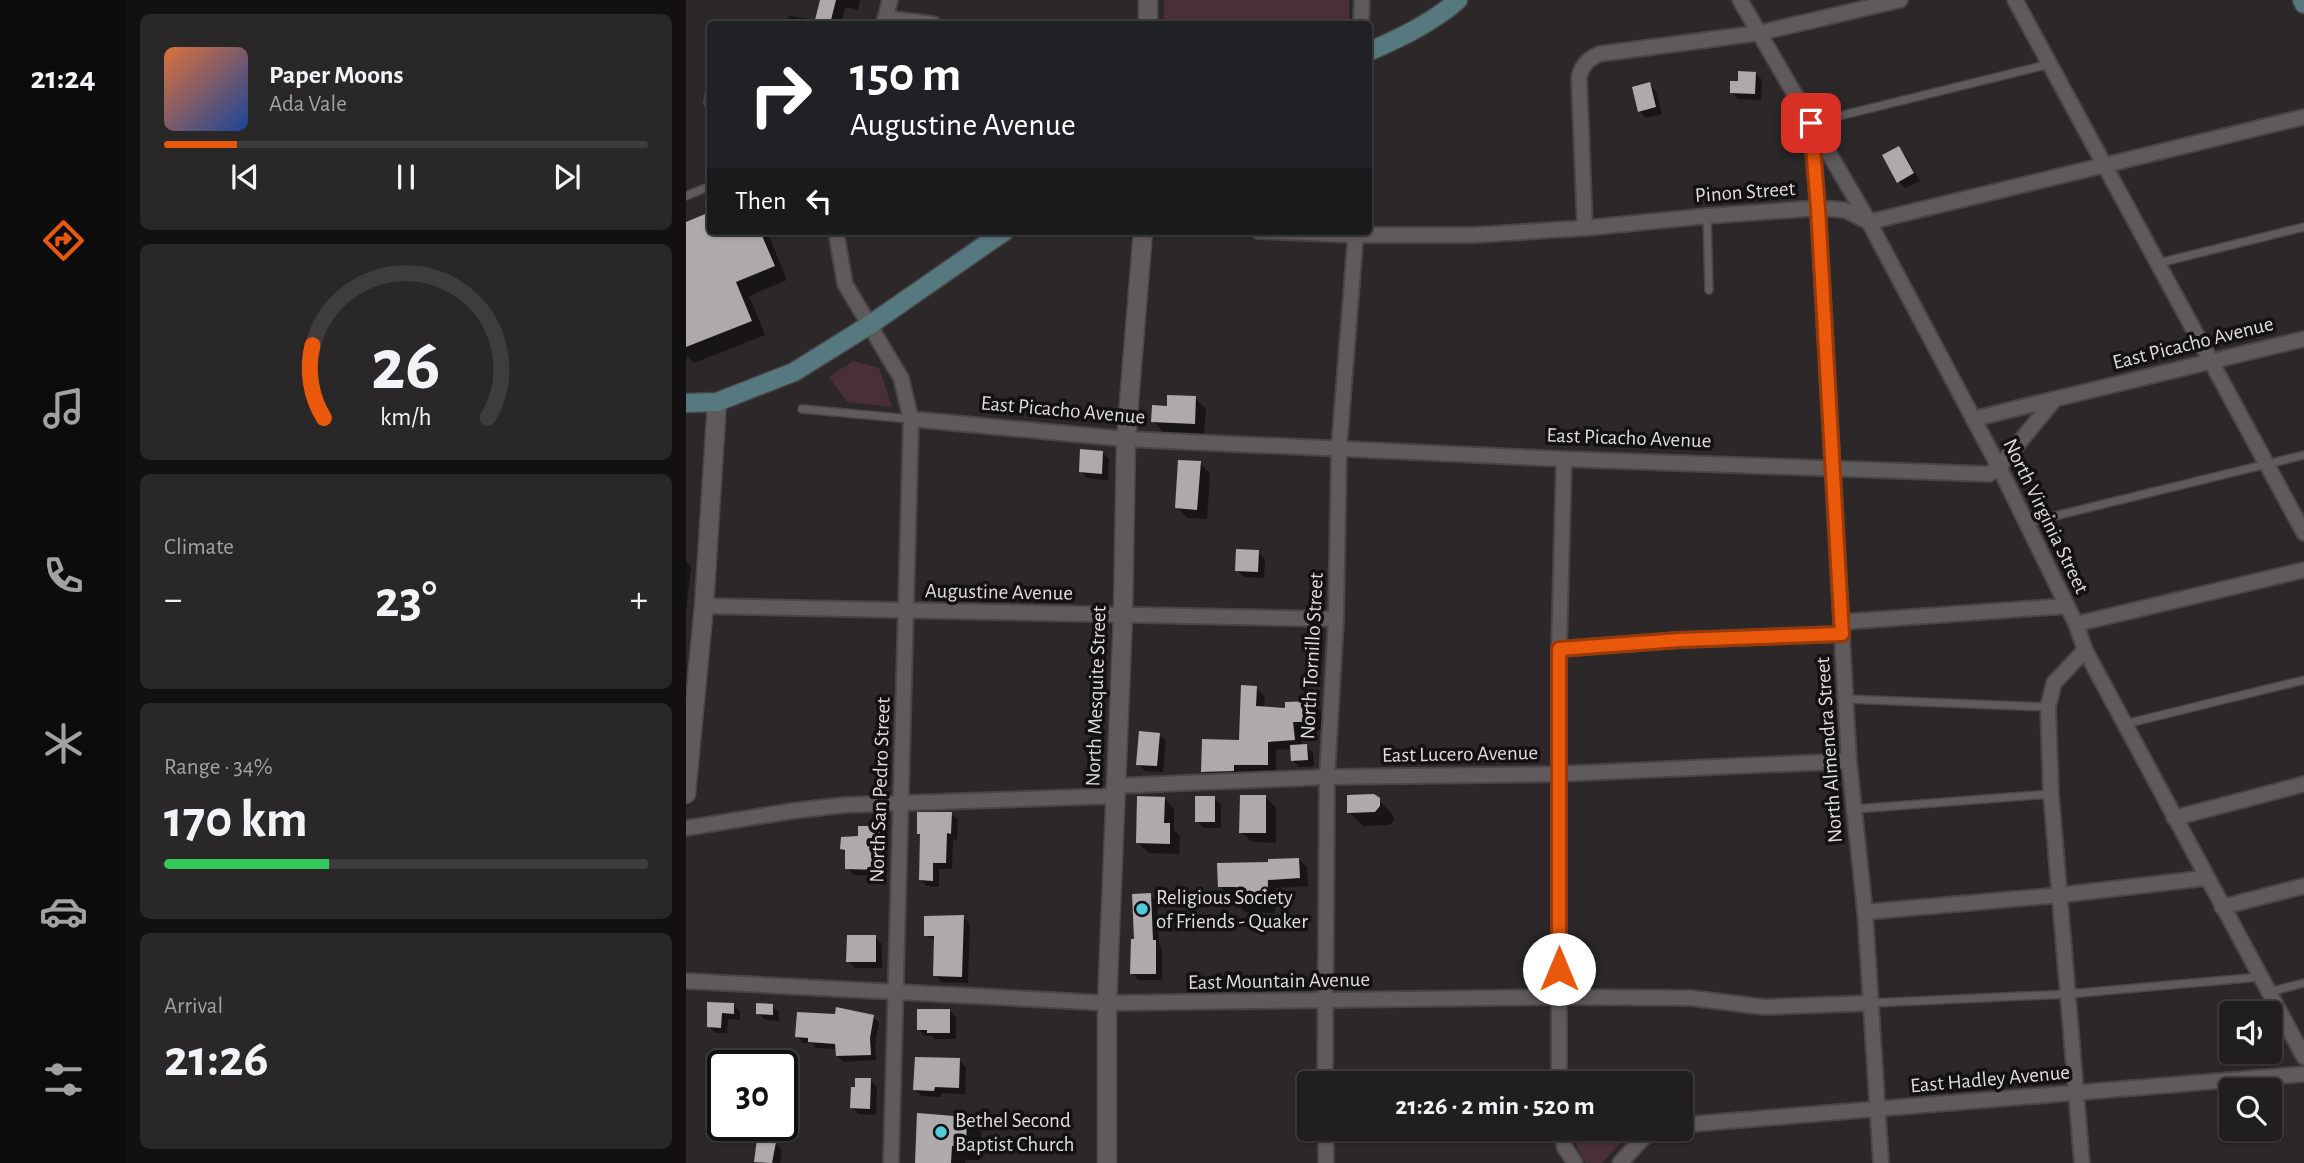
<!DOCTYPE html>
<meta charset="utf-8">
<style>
:root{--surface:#211e1f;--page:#292728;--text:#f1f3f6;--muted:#a2a2a4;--line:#3e3c3d;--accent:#ea580c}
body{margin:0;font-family:"Alegreya Sans",sans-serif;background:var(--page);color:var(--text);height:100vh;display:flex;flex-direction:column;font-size:26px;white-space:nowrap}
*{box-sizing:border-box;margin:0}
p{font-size:23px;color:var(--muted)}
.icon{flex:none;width:38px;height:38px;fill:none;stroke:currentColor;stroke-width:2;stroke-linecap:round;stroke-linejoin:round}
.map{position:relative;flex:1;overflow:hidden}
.side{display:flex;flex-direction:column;gap:14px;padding:14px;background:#121011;width:560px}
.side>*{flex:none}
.guide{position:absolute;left:21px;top:21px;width:665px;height:214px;border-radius:7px;box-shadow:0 2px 5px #0004,0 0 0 2px var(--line);background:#202124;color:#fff;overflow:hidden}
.buttons{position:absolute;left:1533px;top:1001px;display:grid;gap:14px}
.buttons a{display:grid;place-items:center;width:63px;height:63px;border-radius:7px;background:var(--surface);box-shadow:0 2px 5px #0004,0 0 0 2px var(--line);font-size:35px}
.speed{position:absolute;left:21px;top:1050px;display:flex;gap:14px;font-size:35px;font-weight:700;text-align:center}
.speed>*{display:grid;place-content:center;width:91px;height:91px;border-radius:50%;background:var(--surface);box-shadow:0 2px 5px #0004,0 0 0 2px var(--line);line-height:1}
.speed .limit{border:4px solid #111;border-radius:10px;background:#fff;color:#111}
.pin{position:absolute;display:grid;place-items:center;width:60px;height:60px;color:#fff;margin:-30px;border-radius:14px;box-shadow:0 4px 10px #0006}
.me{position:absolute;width:77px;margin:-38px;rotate:0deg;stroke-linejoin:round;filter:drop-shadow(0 0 5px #0008)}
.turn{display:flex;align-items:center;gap:24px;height:147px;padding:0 28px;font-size:32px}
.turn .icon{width:91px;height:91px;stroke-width:2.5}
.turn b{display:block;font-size:49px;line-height:60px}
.then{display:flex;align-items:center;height:66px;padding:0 28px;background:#0003;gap:14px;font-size:26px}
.big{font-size:52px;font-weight:700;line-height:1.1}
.side .tile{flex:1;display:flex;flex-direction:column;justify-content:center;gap:10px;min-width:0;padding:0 24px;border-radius:10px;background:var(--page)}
.side .dial{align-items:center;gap:0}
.dial svg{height:182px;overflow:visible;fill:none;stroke:var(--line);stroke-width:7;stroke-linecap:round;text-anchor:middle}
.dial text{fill:var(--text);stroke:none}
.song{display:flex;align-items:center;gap:21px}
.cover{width:84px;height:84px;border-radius:10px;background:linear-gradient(135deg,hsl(20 70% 55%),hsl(220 70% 35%))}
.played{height:7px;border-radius:4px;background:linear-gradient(90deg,var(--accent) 15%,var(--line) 15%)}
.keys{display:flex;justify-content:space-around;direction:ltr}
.heat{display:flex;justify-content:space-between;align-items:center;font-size:38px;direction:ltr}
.charge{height:10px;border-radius:5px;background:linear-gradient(90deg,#34c759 34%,var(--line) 0)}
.trip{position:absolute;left:611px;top:1071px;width:396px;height:70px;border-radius:7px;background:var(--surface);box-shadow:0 2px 5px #0004,0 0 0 2px var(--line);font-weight:700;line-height:70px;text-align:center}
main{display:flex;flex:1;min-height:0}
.tabs{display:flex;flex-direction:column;width:126px;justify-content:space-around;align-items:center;background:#0d0c0c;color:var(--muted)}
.tabs .icon{width:49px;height:49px}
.tabs .on{color:var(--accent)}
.tabs b{font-size:32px;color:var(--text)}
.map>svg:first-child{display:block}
.green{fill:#492f37}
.shadow{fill:#0007}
.building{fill:#aea9aa}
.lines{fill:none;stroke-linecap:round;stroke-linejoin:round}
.service-casing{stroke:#494546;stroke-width:10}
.minor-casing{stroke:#494546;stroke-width:18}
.tertiary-casing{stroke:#494546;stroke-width:21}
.secondary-casing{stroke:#494546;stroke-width:21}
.service{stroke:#5f5a5c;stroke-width:7}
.minor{stroke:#5f5a5c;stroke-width:14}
.tertiary{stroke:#5f5a5c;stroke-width:18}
.secondary{stroke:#55797e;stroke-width:18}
.route-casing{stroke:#983908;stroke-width:18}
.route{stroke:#ea580c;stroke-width:12}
.poi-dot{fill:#52cbd8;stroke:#131112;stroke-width:2.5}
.labels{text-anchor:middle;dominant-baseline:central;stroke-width:7;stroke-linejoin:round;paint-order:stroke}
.street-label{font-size:21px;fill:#dedcdc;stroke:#131112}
.poi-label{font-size:21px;fill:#dedcdc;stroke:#131112;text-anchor:start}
</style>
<main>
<nav class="tabs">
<b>21:24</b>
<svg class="icon on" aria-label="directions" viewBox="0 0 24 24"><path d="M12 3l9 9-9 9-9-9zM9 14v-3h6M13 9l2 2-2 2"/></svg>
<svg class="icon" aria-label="music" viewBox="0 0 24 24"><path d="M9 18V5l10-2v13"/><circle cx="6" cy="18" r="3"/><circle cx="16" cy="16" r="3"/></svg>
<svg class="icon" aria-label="phone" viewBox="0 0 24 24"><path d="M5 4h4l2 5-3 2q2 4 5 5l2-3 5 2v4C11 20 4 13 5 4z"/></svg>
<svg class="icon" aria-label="climate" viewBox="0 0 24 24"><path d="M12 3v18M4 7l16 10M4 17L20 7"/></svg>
<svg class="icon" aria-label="car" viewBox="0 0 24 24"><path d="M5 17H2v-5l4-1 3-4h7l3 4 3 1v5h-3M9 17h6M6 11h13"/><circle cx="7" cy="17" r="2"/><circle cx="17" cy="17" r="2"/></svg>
<svg class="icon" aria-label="filters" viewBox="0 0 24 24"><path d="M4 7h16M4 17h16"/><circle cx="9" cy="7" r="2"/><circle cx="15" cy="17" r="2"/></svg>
</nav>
<section class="side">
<div class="tile">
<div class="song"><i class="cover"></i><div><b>Paper Moons</b><p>Ada Vale</p></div></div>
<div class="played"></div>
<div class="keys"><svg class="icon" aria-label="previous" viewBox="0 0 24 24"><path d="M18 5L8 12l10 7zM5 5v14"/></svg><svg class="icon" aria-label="pause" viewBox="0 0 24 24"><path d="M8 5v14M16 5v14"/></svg><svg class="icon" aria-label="next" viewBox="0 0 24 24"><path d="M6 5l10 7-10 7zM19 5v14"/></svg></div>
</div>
<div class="tile dial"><svg viewBox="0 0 100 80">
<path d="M14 69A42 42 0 1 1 86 69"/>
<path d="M14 69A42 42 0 0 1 9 37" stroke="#ea580c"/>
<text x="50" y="56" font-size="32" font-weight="700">26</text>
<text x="50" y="72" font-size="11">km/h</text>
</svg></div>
<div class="tile"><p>Climate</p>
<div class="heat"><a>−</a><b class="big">23°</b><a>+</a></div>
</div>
<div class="tile"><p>Range · 34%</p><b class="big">170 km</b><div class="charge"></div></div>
<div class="tile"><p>Arrival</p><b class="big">21:26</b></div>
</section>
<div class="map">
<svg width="1618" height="1163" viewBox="0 0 1618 1163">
<rect width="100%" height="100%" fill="#2c2829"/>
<g class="green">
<rect x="478" y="0" width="185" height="24"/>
<polygon points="167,361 193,368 206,407 161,402 143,377"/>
<polygon points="886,1129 944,1129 945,1131 916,1163 900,1163 892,1150"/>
</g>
<g class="shadow">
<polygon points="135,0 174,0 172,10 159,7 155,24 101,24 103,16 131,20"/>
<polygon points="1070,74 1076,80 1075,100 1052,99 1046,92 1053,83"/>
<polygon points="963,84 970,91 976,114 960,118 953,111"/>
<polygon points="1213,148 1219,155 1234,181 1219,188 1213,182"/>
<polygon points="24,214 24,231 81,231 101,280 63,296 79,335 8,363 0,356 0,224"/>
<polygon points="509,398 520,409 518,434 477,432 467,421 482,408"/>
<polygon points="417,453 423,459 422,480 401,478 395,471"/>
<polygon points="514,463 524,474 521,519 501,518 491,507"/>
<polygon points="572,552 579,559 578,578 558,577 551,570"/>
<polygon points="0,561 5,567 0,612"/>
<polygon points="570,688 579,697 578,708 601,710 627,703 635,711 636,730 615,730 616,746 621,746 627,753 628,766 613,767 607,760 606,749 590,750 590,773 556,773 556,779 526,780 517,771 554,741"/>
<polygon points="473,735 480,741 477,772 459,771 452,764"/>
<polygon points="580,797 590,808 590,843 566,842 555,832"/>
<polygon points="478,798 488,809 488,830 494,836 493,854 463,853 452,843"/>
<polygon points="528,798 535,804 535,828 517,828 511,821"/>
<polygon points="693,800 707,815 708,821 703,825 677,826 663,812"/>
<polygon points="265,813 272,820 271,840 267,839 266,869 253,869 253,887 241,886 234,880 236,836 233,833"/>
<polygon points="194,828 201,835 200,876 168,875 161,868 161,854 156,849"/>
<polygon points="613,859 621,868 622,886 590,888 589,913 559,912 551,903 551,895 542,895 534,886 584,864"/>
<polygon points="464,895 471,902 473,945 476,948 476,980 452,980 446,973 450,941"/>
<polygon points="277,917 284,924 282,983 255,982 249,975 250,942 240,935"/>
<polygon points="189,937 196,944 196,968 169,968 162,961"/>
<polygon points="23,1004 47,1004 54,1011 54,1020 42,1019 41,1033 29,1033 23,1026"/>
<polygon points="86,1006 93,1012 93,1021 79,1020 72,1013"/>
<polygon points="264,1011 270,1018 270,1039 249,1039 246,1036 239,1036 232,1029"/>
<polygon points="187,1016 193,1023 189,1046 190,1060 158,1062 151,1056 151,1049 130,1048 126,1043 117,1043 111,1036"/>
<polygon points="273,1060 280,1067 279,1094 255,1093 255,1097 236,1096 229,1089"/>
<polygon points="184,1080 191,1087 190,1115 172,1114 166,1107"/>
<polygon points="32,1103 37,1103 37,1125 60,1125 60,1129 38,1128 32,1122"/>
<polygon points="281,1119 295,1133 294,1160 280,1160 279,1163 230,1163"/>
<polygon points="89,1143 96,1150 94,1163 69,1161"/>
</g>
<g class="building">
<polygon points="134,0 150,0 144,24 128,24"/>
<polygon points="1052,71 1070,72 1069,94 1044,93 1044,81 1052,81"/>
<polygon points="964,82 970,107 952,112 946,87"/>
<polygon points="1213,146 1228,173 1211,183 1196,155"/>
<polygon points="24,212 24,231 74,231 89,266 50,282 66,321 0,347 0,222"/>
<polygon points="481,395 510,396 509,424 465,422 466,405 481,406"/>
<polygon points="394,449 417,451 416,474 393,472"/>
<polygon points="492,460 515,461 511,510 489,508"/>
<polygon points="550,549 573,550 572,572 549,571"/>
<polygon points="555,685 571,686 570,706 599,708 599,702 627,701 628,722 607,722 609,740 582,742 582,765 548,765 548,771 515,772 516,739 553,740"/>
<polygon points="453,731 474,733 471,766 450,765"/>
<polygon points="621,744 622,760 605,761 604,745"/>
<polygon points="688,794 694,798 694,806 689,812 661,813 661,795"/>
<polygon points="554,795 580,795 580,833 553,833"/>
<polygon points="451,796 479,797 478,823 484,823 484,844 450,843"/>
<rect x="509" y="796" width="20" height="26"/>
<polygon points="231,812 266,812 265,834 261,833 260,863 247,863 247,881 233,880 234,834 231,834"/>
<polygon points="172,826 195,826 193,870 159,869 159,850 154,849 155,837 172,836"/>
<polygon points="613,858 614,878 582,880 581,905 549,904 550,887 532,887 531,863 582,862 582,859"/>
<polygon points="465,893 467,940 470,940 470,974 444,974 445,939 448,939 446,894"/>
<polygon points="278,915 276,977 247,976 248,936 238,936 238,916"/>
<polygon points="161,935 190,935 190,962 160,962"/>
<polygon points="21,1002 48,1003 48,1014 36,1013 35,1028 21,1027"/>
<polygon points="70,1003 87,1004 87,1015 70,1014"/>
<polygon points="150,1007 188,1015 184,1038 185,1055 150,1056 149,1044 122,1042 122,1038 109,1037 111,1012 149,1014"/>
<polygon points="231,1009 264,1009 264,1033 241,1033 241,1030 231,1030"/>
<polygon points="229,1057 274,1058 273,1088 249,1087 248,1091 227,1090"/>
<polygon points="169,1078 185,1078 184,1109 164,1108 165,1087 169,1087"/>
<polygon points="231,1113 281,1117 280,1147 266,1146 265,1163 229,1163"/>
<polygon points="71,1139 90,1142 86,1163 68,1162"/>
</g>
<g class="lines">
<g class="service-casing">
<g id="service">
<polyline points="22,103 24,90"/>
<polyline points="1125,123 1364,64"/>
<polyline points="0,196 24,186"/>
<polyline points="1021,216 1023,290"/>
<polyline points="1473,263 1618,227"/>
<polyline points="116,409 225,419"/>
<polyline points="1340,523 1618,455"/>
<polyline points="1160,699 1362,707"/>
<polyline points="1439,724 1618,680"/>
<polyline points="1169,809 1365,794"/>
<polyline points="1583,992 1618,983"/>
<polyline points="1186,1003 1382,994 1574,977"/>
</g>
</g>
<g class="minor-casing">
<g id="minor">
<polyline points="1054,0 1183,222 1313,467 1390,624 1399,650 1618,1057"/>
<polyline points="1329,0 1618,533"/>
<polyline points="199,18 247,24"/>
<polyline points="198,24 204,0"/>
<polyline points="675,24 676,0"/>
<polyline points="1125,127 1132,208 1163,761 1179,912 1195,1163"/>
<path d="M899 228 893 78C896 65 901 60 913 54L1073 33 1214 0"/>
<polyline points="150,231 159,284 215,378 225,419 440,439 878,459 1303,474 1313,467 1369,399 1618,339"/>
<polyline points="572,231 670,235 788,235 899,228 1021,216 1132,208 1159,210 1183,222 1618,117"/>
<polyline points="1287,419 1369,399"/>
<polyline points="18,606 650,619"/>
<polyline points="1155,622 1381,606"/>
<polyline points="1390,624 1618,570"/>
<polyline points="873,649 994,640 1156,634"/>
<polyline points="428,786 641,777 872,774 1163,761"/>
<polyline points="1488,818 1618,784"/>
<polyline points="0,828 106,811 158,805 428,796"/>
<polyline points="1536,907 1618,886"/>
<polyline points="1179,912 1374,895 1520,878"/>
<polyline points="0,981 421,1003 873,997 1005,998 1078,1007 1186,1003"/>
<polyline points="639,1083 641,777 650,619 653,448 670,231"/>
<polyline points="873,1083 873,649 878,459"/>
<polyline points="994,1125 1618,1074"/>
<polyline points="640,1129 640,1163"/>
<polyline points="874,1129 879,1148 889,1163"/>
<polyline points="205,1163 225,419"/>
<polyline points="934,1163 957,1138 974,1129"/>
<polyline points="1396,1163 1365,794 1362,707 1368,683 1399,650"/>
</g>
</g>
<g class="tertiary-casing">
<g id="tertiary">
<polyline points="462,24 462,0"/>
<polyline points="0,794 18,606 31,402"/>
<polyline points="421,1163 421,1003 437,615 440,439 457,231"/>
</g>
</g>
<g class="secondary-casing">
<g id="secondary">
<polyline points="1616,0 1618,4"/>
<path d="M682 52C714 38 746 23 772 0"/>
<polyline points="0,403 31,402 108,372 185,324 319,231"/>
</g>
</g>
<use href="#service" class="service"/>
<use href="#minor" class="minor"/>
<use href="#tertiary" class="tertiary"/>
<use href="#secondary" class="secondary"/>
</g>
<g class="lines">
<g class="route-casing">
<polyline id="route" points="873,969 873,649 993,640 1156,634 1132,208 1125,123"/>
</g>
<use href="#route" class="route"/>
</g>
<g class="poi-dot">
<circle cx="456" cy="909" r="7"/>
<circle cx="255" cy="1132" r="7"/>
</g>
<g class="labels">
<g class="street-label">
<text transform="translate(1059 192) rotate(-4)">Pinon Street</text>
<text transform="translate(1507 343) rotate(-14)">East Picacho Avenue</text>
<text transform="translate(377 410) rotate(5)">East Picacho Avenue</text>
<text transform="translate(943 438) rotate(2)">East Picacho Avenue</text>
<text transform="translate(1360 516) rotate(64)">North Virginia Street</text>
<text transform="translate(313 592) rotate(1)">Augustine Avenue</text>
<text transform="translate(626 656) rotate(-87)">North Tornillo Street</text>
<text transform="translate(410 696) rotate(-88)">North Mesquite Street</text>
<text transform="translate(1143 750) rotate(-94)">North Almendra Street</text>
<text transform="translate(774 754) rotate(-1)">East Lucero Avenue</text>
<text transform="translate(194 790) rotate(-88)">North San Pedro Street</text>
<text transform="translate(593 981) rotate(-1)">East Mountain Avenue</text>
<text transform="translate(1304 1079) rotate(-5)">East Hadley Avenue</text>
</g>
<g class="poi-label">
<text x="470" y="897">Religious Society<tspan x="470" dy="24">of Friends - Quaker</tspan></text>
<text x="269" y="1120">Bethel Second<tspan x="269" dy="24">Baptist Church</tspan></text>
</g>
</g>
</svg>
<div class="buttons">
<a><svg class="icon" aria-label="sound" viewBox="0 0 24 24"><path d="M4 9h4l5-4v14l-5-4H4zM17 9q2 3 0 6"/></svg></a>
<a><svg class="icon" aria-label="search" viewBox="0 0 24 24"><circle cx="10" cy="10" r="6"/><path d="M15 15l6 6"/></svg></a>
</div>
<div class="speed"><div class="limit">30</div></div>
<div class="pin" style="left:1125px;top:123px;background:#d93025"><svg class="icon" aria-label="arrive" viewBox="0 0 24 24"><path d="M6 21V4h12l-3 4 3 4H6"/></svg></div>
<svg class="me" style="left:873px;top:969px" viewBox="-20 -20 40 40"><circle r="19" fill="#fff"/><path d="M0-13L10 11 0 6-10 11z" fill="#ea580c"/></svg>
<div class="trip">21:26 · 2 min · 520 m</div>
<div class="guide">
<div class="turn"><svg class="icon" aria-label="right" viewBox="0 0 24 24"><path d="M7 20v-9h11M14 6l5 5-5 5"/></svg><div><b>150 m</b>Augustine Avenue</div></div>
<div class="then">Then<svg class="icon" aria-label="left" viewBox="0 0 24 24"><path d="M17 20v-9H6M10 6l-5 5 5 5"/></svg></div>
</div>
</div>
</main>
